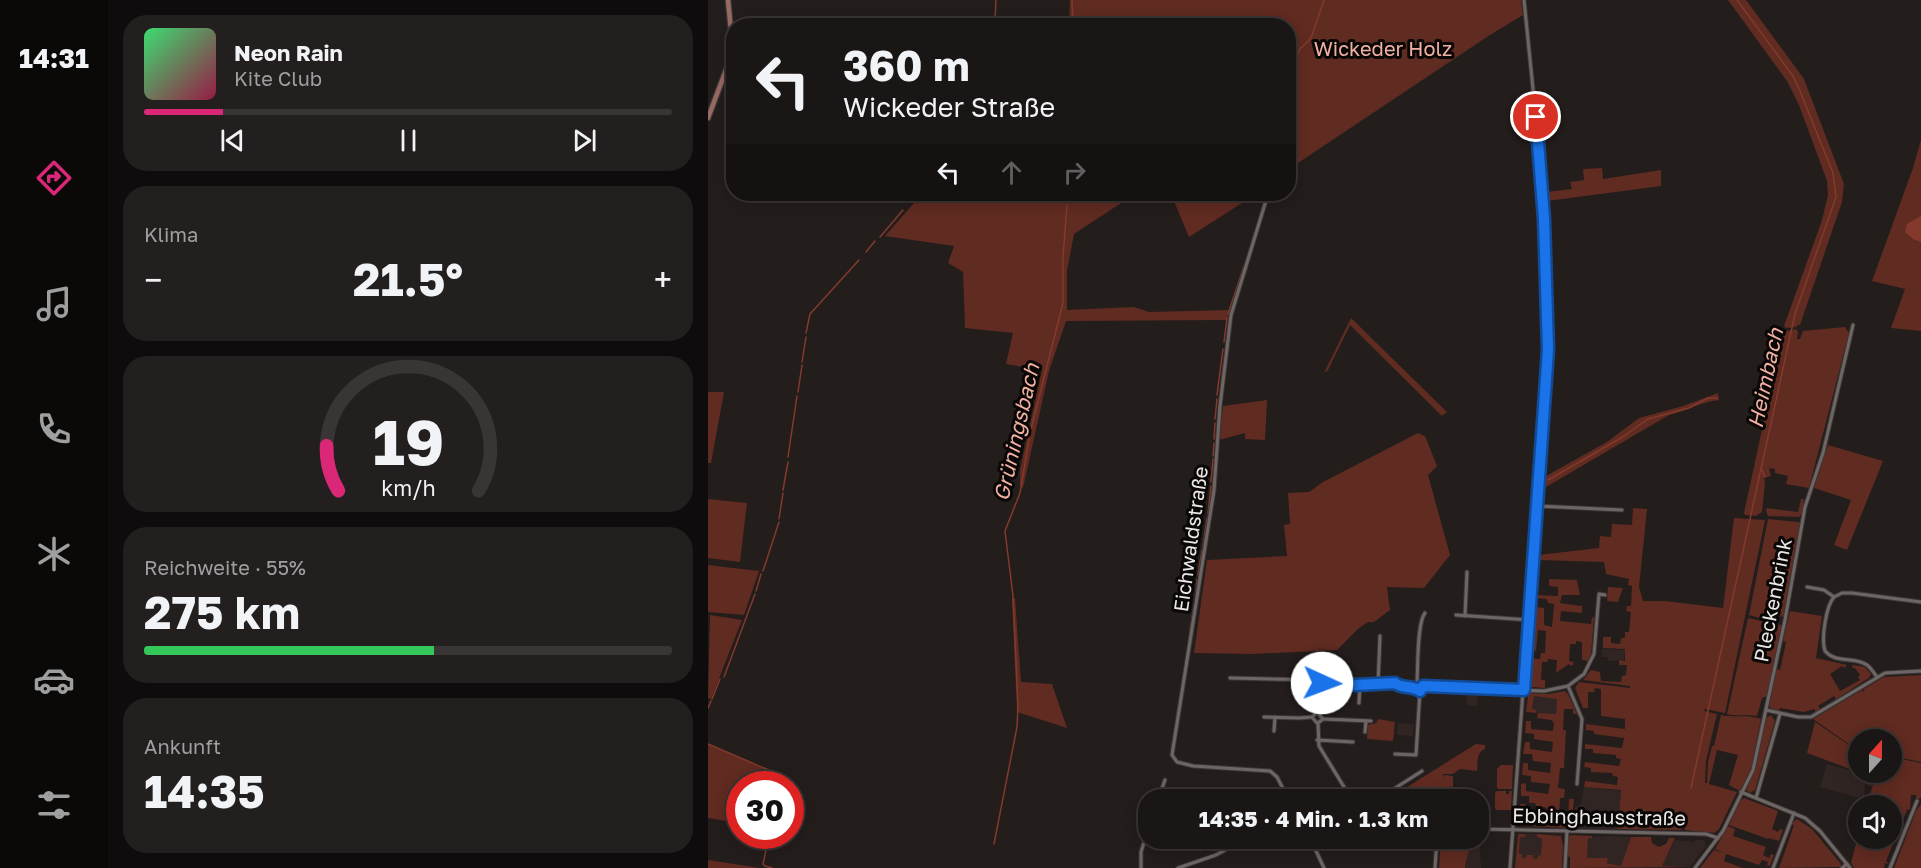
<!DOCTYPE html>
<html lang="de">
<meta charset="utf-8">
<style>
:root{--surface:#1a1615;--page:#231f1e;--text:#f1f3f6;--muted:#9f9fa0;--line:#383534;--accent:#db2777}
body{margin:0;font-family:"Golos Text",sans-serif;background:var(--page);color:var(--text);height:100vh;display:flex;flex-direction:column;font-size:22px;white-space:nowrap}
*{box-sizing:border-box;margin:0}
p{font-size:20px;color:var(--muted)}
.icon{flex:none;width:33px;height:33px;fill:none;stroke:currentColor;stroke-width:2;stroke-linecap:round;stroke-linejoin:round}
.map{position:relative;flex:1;overflow:hidden}
.sheet{display:flex;flex-direction:column;gap:15px;padding:15px;background:#0e0c0c;width:600px}
.sheet>*{flex:none}
.guide{position:absolute;left:18px;top:18px;width:570px;height:183px;border-radius:24px;box-shadow:0 3px 15px #0003,0 0 0 2px var(--line);background:#1a1615;color:var(--text);overflow:hidden}
.needle{width:39px;rotate:21deg}
.controls{position:absolute;left:1140px;top:729px;display:grid;gap:12px}
.controls a{display:grid;place-items:center;width:54px;height:54px;border-radius:50%;background:var(--surface);box-shadow:0 3px 15px #0003,0 0 0 2px var(--line);font-size:30px}
.speed{position:absolute;left:18px;top:771px;display:flex;gap:12px;font-size:30px;font-weight:700;text-align:center}
.speed>*{display:grid;place-content:center;width:78px;height:78px;border-radius:50%;background:var(--surface);box-shadow:0 3px 15px #0003,0 0 0 2px var(--line);line-height:1}
.speed .limit{border:9px solid #d22;background:#fff;color:#111}
.pin{position:absolute;display:grid;place-items:center;width:51px;height:51px;color:#fff;margin:-26px;border:3px solid #fff;border-radius:50%;box-shadow:0 2px 6px #0007}
.me{position:absolute;width:66px;margin:-33px;rotate:92deg;stroke-linejoin:round;filter:drop-shadow(0 0 4px #0008)}
.turn{display:flex;align-items:center;gap:21px;height:126px;padding:0 18px;font-size:27px}
.turn .icon{width:78px;height:78px;stroke-width:2.5}
.turn b{display:block;font-size:42px;line-height:51px}
.lanes{display:flex;align-items:center;height:57px;padding:0 18px;background:#0003;justify-content:center;gap:30px;direction:ltr}
.lanes .off{opacity:.35}
.big{font-size:45px;font-weight:700;line-height:1.1}
.sheet .card{flex:1;display:flex;flex-direction:column;justify-content:center;gap:9px;min-width:0;padding:0 21px;border-radius:24px;background:var(--page)}
.sheet .dial{align-items:center;gap:0}
.dial svg{height:156px;overflow:visible;fill:none;stroke:var(--line);stroke-width:7;stroke-linecap:round;text-anchor:middle}
.dial text{fill:var(--text);stroke:none}
.song{display:flex;align-items:center;gap:18px}
.cover{width:72px;height:72px;border-radius:9px;background:linear-gradient(135deg,hsl(140 70% 55%),hsl(340 70% 35%))}
.played{height:6px;border-radius:3px;background:linear-gradient(90deg,var(--accent) 15%,var(--line) 15%)}
.keys{display:flex;justify-content:space-around;direction:ltr}
.heat{display:flex;justify-content:space-between;align-items:center;font-size:33px;direction:ltr}
.charge{height:9px;border-radius:4px;background:linear-gradient(90deg,#34c759 55%,var(--line) 0)}
.trip{position:absolute;left:430px;top:789px;width:351px;height:60px;border-radius:24px;background:var(--surface);box-shadow:0 3px 15px #0003,0 0 0 2px var(--line);font-weight:700;line-height:60px;text-align:center}
main{display:flex;flex:1;min-height:0}
.tab-bar{display:flex;flex-direction:column;width:108px;justify-content:space-around;align-items:center;background:#0a0908;color:var(--muted)}
.tab-bar .icon{width:42px;height:42px}
.tab-bar .selected{color:var(--accent)}
.tab-bar b{font-size:27px;color:var(--text)}
.map>svg:first-child{display:block}
.built{fill:#312523}
.green{fill:#602b21}
.water{fill:#833a2d}
.lines{fill:none;stroke-linecap:round;stroke-linejoin:round}
.stream{stroke:#833a2d;stroke-width:1.5}
.minor-casing{stroke:#3d3838;stroke-width:5}
.secondary-casing{stroke:#3d3838;stroke-width:7}
.minor{stroke:#6d6665;stroke-width:3}
.secondary{stroke:#996a62;stroke-width:4.5}
.route-casing{stroke:#114b97;stroke-width:15}
.route{stroke:#1a73e8;stroke-width:10}
.labels{text-anchor:middle;dominant-baseline:central;stroke-width:6;stroke-linejoin:round;paint-order:stroke}
.park-label{font-size:20px;fill:#f2b0a3;stroke:#0a0807}
.street-label{font-size:20px;fill:#ece8e7;stroke:#0a0807}
.water-label{font-size:21px;font-style:italic;fill:#f2b0a3;stroke:#0a0807}
</style>
<main>
<nav class="tab-bar">
<b>14:31</b>
<svg class="icon selected" aria-label="directions" viewBox="0 0 24 24"><path d="M12 3l9 9-9 9-9-9zM9 14v-3h6M13 9l2 2-2 2"/></svg>
<svg class="icon" aria-label="music" viewBox="0 0 24 24"><path d="M9 18V5l10-2v13"/><circle cx="6" cy="18" r="3"/><circle cx="16" cy="16" r="3"/></svg>
<svg class="icon" aria-label="phone" viewBox="0 0 24 24"><path d="M5 4h4l2 5-3 2q2 4 5 5l2-3 5 2v4C11 20 4 13 5 4z"/></svg>
<svg class="icon" aria-label="climate" viewBox="0 0 24 24"><path d="M12 3v18M4 7l16 10M4 17L20 7"/></svg>
<svg class="icon" aria-label="car" viewBox="0 0 24 24"><path d="M5 17H2v-5l4-1 3-4h7l3 4 3 1v5h-3M9 17h6M6 11h13"/><circle cx="7" cy="17" r="2"/><circle cx="17" cy="17" r="2"/></svg>
<svg class="icon" aria-label="filters" viewBox="0 0 24 24"><path d="M4 7h16M4 17h16"/><circle cx="9" cy="7" r="2"/><circle cx="15" cy="17" r="2"/></svg>
</nav>
<section class="sheet">
<div class="card">
<div class="song"><i class="cover"></i><div><b>Neon Rain</b><p>Kite Club</p></div></div>
<div class="played"></div>
<div class="keys"><svg class="icon" aria-label="previous" viewBox="0 0 24 24"><path d="M18 5L8 12l10 7zM5 5v14"/></svg><svg class="icon" aria-label="pause" viewBox="0 0 24 24"><path d="M8 5v14M16 5v14"/></svg><svg class="icon" aria-label="next" viewBox="0 0 24 24"><path d="M6 5l10 7-10 7zM19 5v14"/></svg></div>
</div>
<div class="card"><p>Klima</p>
<div class="heat"><a>−</a><b class="big">21.5°</b><a>+</a></div>
</div>
<div class="card dial"><svg viewBox="0 0 100 80">
<path d="M14 69A42 42 0 1 1 86 69"/>
<path d="M14 69A42 42 0 0 1 8 46" stroke="#db2777"/>
<text x="50" y="56" font-size="32" font-weight="700">19</text>
<text x="50" y="72" font-size="11">km/h</text>
</svg></div>
<div class="card"><p>Reichweite · 55%</p><b class="big">275 km</b><div class="charge"></div></div>
<div class="card"><p>Ankunft</p><b class="big">14:35</b></div>
</section>
<div class="map">
<svg width="1213" height="868" viewBox="0 0 1213 868">
<rect width="100%" height="100%" fill="#231d1c"/>
<g class="built">
<polygon points="894,649 917,650 916,660 900,661 900,657 894,657"/>
<polygon points="759,692 770,692 769,706 758,705"/>
<polygon points="825,696 849,698 848,715 830,713 824,710"/>
<polygon points="690,723 706,724 705,736 689,735"/>
<polygon points="1119,764 1167,777 1164,787 1157,784 1156,797 1152,796 1152,798 1112,787"/>
<polygon points="876,787 913,791 910,829 866,828 867,808 873,804"/>
<polygon points="817,834 829,834 829,837 834,839 833,856 829,859 825,858 825,855 819,855 818,858 814,858 811,854 812,837 817,837"/>
<polygon points="771,836 773,868 758,868 762,839 771,838"/>
<polygon points="901,836 923,837 913,866 899,863 900,858 879,858 880,837"/>
<polygon points="967,840 986,842 987,840 996,840 998,846 982,867 953,866"/>
</g>
<g class="green">
<polygon points="362,0 813,0 815,15 782,35 581,169 580,26 361,25"/>
<polygon points="1020,0 1038,0 1096,79 1136,184 1134,202 1092,325 1089,325 1089,327 1078,328 1076,326 1114,220 1120,195 1119,181 1091,105 1079,81"/>
<polygon points="1213,140 1213,331 1183,328 1197,289 1164,281 1205,168"/>
<polygon points="894,168 895,179 953,170 953,186 839,201 839,192 864,189 862,182 876,180 875,169"/>
<polygon points="211,194 427,194 366,234 359,271 359,310 426,307 441,312 521,310 519,320 358,321 341,371 315,488 312,486 312,470 334,370 298,364 305,333 257,328 255,272 240,263 246,246 177,236 206,203"/>
<polygon points="463,194 541,194 535,197 537,201 481,237"/>
<polygon points="643,318 739,412 734,416 642,325 620,370 616,373"/>
<polygon points="1137,327 1141,333 1101,488 1078,484 1080,476 1067,473 1067,469 1061,468 1063,476 1056,478 1057,482 1054,512 1048,516 1037,515 1036,513 1075,332 1088,329 1090,332 1089,339 1092,339 1095,331"/>
<polygon points="0,392 16,392 3,463 0,463"/>
<path d="M1010 393 1011 400C993 402 978 411 961 415L838 487V476L899 442 931 418 975 406Z"/>
<polygon points="559,400 557,440 537,439 537,433 511,440 515,406"/>
<polygon points="710,433 717,436 729,466 720,475 742,555 716,588 679,587 682,610 666,622 660,622 650,629 629,650 544,654 486,653 499,560 579,556 576,525 582,524 580,493 601,492 615,482"/>
<polygon points="1120,445 1175,461 1139,550 1126,545 1143,500 1106,488"/>
<polygon points="0,499 39,503 32,562 0,558"/>
<polygon points="1093,499 1096,499 1094,514 1091,517 1060,516 1058,511 1059,508 1090,512"/>
<path d="M925 508 939 509 931 587 935 601H957L1015 608 1026 518 1057 520 1017 713 997 709 996 711 1009 714 998 761 997 783H999L1000 762 1004 746H1006L1013 715C1026 718 1040 714 1053 719L1043 769 1032 791 1021 785 1030 755 1009 750 1001 784 1029 792 1011 829 1006 833 977 830V827L973 830 910 829 913 790 876 787 877 781 909 785 910 777 905 776 904 773 883 772V768L876 767 877 762 911 766 913 759 908 758V755L885 753V749H877V744L914 748 916 738 886 734V731L878 730V724L917 729V719L893 716V689L887 688 886 692H880V708H875L867 688 871 682 922 688V686L875 680 883 670 892 672 893 681 913 682 914 676 918 675 919 665H911V660L917 661V649L895 648V637H903V643L912 644 913 638H917V632H921L923 612 918 611 919 606H923L924 586 920 585 921 579 898 574 896 562 830 560V555L891 548 892 536 903 537 904 524 924 525Z"/>
<polygon points="1060,519 1091,522 1093,525 1077,617 1071,616 1069,623 1041,615"/>
<polygon points="0,565 51,571 36,615 0,612"/>
<polygon points="841,579 869,580 872,595 854,595 852,603 874,606 874,613 853,611 852,621 883,624 884,617 886,618 883,654 880,661 874,660 874,642 868,641 868,644 862,644 861,661 865,662 865,665 863,666 861,664 848,673 849,660 840,659 839,662 834,662 833,680 837,680 837,688 823,687 820,684 822,658 832,659 833,653 837,653 838,631 830,630 828,651 823,650 827,607 836,608 836,625 844,627 846,604 840,603 839,599 827,598 828,595 850,596 850,587 841,586"/>
<polygon points="900,587 915,588 910,602 899,601"/>
<polygon points="304,598 307,598 313,682 344,684 359,728 309,712"/>
<polygon points="1082,611 1114,616 1108,658 1139,665 1136,668 1134,666 1122,674 1132,691 1152,680 1150,677 1152,675 1147,668 1144,668 1145,665 1157,667 1163,674 1161,678 1128,699 1126,696 1110,706 1112,709 1108,712 1106,709 1096,712 1072,708 1071,711 1064,709 1061,706 1068,669 1072,670 1078,642 1075,641"/>
<polygon points="2,615 34,620 3,699 0,698"/>
<path d="M1040 618 1073 625 1074 628 1059 696 1054 698 1049 716C1039 714 1029 717 1019 714Z"/>
<polygon points="1213,675 1213,762 1184,756 1184,740 1150,740 1150,750 1148,749 1105,719 1154,690 1155,692 1156,689 1176,677"/>
<polygon points="857,691 860,694 869,714 865,714 865,709 856,709 855,730 858,730 856,768 852,768 850,788 857,789 856,798 852,798 851,818 860,820 861,799 866,799 863,828 813,826 810,823 812,804 817,804 817,812 837,814 839,808 828,806 827,803 821,803 821,796 813,796 813,784 818,783 818,791 840,794 842,784 823,782 823,776 814,775 815,763 820,763 820,770 842,773 843,763 825,761 824,754 815,754 817,742 822,742 822,749 844,752 845,742 826,739 826,734 817,733 818,721 823,721 823,729 845,731 846,723 843,720 829,718 830,713 848,714 849,699 826,696 824,709 828,710 829,713 818,712 820,696 823,693 841,694"/>
<polygon points="1063,715 1067,721 1047,790 1042,793 1038,790 1046,773 1058,718"/>
<polygon points="670,719 687,722 685,741 659,739 660,725 668,723"/>
<polygon points="1107,722 1150,751 1150,772 1099,753"/>
<polygon points="0,744 73,776 71,784 32,784 31,823 0,818"/>
<path d="M768 744 777 745V749C768 752 770 763 769 771L752 769 745 774H735V778L736 775 745 776V788L735 789H746V799H683V797Z"/>
<polygon points="1184,757 1213,763 1213,797 1210,800 1208,798 1208,795 1203,795 1202,809 1199,810 1188,835 1192,837 1188,837 1178,861 1181,864 1177,863 1176,868 1146,868 1143,863 1150,836 1150,838 1184,838 1184,806 1159,805 1167,778 1152,773 1184,772"/>
<polygon points="793,765 805,765 804,789 790,789 789,787 789,769"/>
<polygon points="789,791 798,791 798,794 801,794 801,791 804,791 803,810 788,810 787,808 787,793"/>
<polygon points="1036,798 1070,811 1064,829 1070,832 1072,829 1075,830 1071,841 1061,838 1060,839 1021,825 1032,801"/>
<polygon points="1213,804 1213,868 1186,868 1208,811"/>
<polygon points="1089,819 1104,829 1133,864 1132,867 1071,868 1086,825 1083,824"/>
<polygon points="1020,826 1027,829 1025,836 1058,847 1055,855 1061,858 1063,854 1066,855 1062,866 1059,865 1060,862 1054,860 1051,865 1018,854 1016,861 1035,868 992,868 1006,850 1016,853 1007,849"/>
<polygon points="810,834 817,834 817,837 812,837 811,854 814,854 814,858 818,858 819,855 825,855 825,858 829,859 830,856 833,855 834,839 829,837 829,834 853,836 855,845 854,868 807,868"/>
<polygon points="863,835 884,836 884,838 880,838 879,858 900,858 899,863 913,866 923,837 943,837 944,843 951,847 958,844 961,838 967,838 954,866 982,867 862,868 862,857 859,856 861,837"/>
<polygon points="733,838 763,839 757,868 731,868"/>
<polygon points="0,860 52,868 0,868"/>
</g>
<polygon class="water" points="1213,216 1213,242 1205,239 1197,232 1199,224"/>
<g class="lines">
<g class="stream">
<polyline points="364,0 365,26"/>
<polyline points="287,20 288,0"/>
<polyline points="585,66 592,49 603,38 616,0"/>
<polyline points="580,71 584,68"/>
<polyline points="204,199 207,194"/>
<polyline points="360,199 361,194"/>
<polyline points="172,237 195,210"/>
<polyline points="158,252 167,241"/>
<polyline points="538,262 540,254"/>
<polyline points="520,314 536,266"/>
<polyline points="98,333 102,314 151,260"/>
<polyline points="516,342 519,318"/>
<polyline points="94,362 98,337"/>
<polyline points="90,392 94,365"/>
<polyline points="509,395 515,349"/>
<polyline points="507,419 509,399"/>
<polyline points="506,439 507,423"/>
<polyline points="505,456 506,443"/>
<polyline points="80,457 89,396"/>
<polyline points="1054,470 1057,477"/>
<polyline points="840,480 913,438 940,419 981,408 1000,398 1009,398"/>
<polyline points="503,482 505,459"/>
<polyline points="75,490 80,462"/>
<polyline points="500,514 503,486"/>
<polyline points="71,519 75,493"/>
<polyline points="495,546 499,518"/>
<polyline points="55,571 71,522"/>
<polyline points="490,575 494,550"/>
<polyline points="48,591 53,574"/>
<polyline points="488,591 489,580"/>
<polyline points="482,630 487,601"/>
<polyline points="16,677 47,594"/>
<polyline points="4,699 12,679"/>
<polyline points="0,708 3,701"/>
<polyline points="0,744 70,774"/>
<polyline points="72,784 72,775"/>
<polyline points="983,788 1087,314 1128,197 1125,173 1092,91 1085,76 1029,0"/>
<polyline points="61,836 55,864 57,866 64,868"/>
<polyline points="286,844 309,727 310,705 305,596 297,531 312,493 322,433 355,303 355,257 359,205"/>
</g>
<g class="minor-casing">
<g id="minor">
<polyline points="560,194 523,315 512,406 506,490 464,755 469,762 485,766 562,771 569,777 581,800"/>
<polyline points="829,506 914,510"/>
<polyline points="1099,587 1116,590 1126,597 1134,593 1144,593 1213,602"/>
<path d="M1126 597C1118 606 1113 639 1117 651 1128 664 1146 656 1159 665 1163 668 1166 673 1169 677"/>
<polyline points="748,615 821,620"/>
<polyline points="757,616 759,572"/>
<path d="M522 678 611 680 648 685 687 683C695 689 703 684 712 691L715 686"/>
<path d="M709 682C710 667 709 622 717 613"/>
<polyline points="670,685 672,636"/>
<polyline points="706,686 709,682 715,686 836,691 860,686 876,674 886,654 891,594 897,595"/>
<polyline points="860,686 874,719 869,784"/>
<polyline points="651,703 652,684"/>
<polyline points="1058,710 1090,717 1103,717 1177,673 1213,671"/>
<polyline points="609,712 615,719 610,723 611,746 644,800"/>
<polyline points="556,717 591,718 604,717"/>
<polyline points="615,719 663,721"/>
<polyline points="609,723 604,717 609,712 614,681"/>
<polyline points="566,731 567,717"/>
<polyline points="657,732 658,721"/>
<polyline points="609,740 645,742"/>
<polyline points="687,754 708,755 712,691"/>
<polyline points="656,790 681,792 714,771"/>
<polyline points="1033,792 1097,818 1112,831 1142,868"/>
<polyline points="1048,798 1072,714"/>
<polyline points="450,800 457,780"/>
<polyline points="771,829 998,834 1010,838"/>
<polyline points="602,838 616,868"/>
<polyline points="433,868 433,852 441,827"/>
<polyline points="470,868 508,855 539,838"/>
<polyline points="727,868 729,838"/>
<polyline points="802,868 840,350 833,168 816,0"/>
<polyline points="857,868 859,831"/>
<polyline points="987,868 1015,831 1045,770 1077,620 1097,507 1115,453 1145,325"/>
<polyline points="1065,868 1086,813"/>
<polyline points="1134,868 1139,864"/>
<polyline points="1182,868 1209,801"/>
</g>
</g>
<g class="secondary-casing">
<polyline id="secondary" points="0,118 23,57 24,41 20,0"/>
</g>
<use href="#minor" class="minor"/>
<use href="#secondary" class="secondary"/>
</g>
<g class="lines">
<g class="route-casing">
<path id="route" d="M614 683V681L648 685 687 683C694 689 704 685 712 691L715 686 816 690 840 350 836 219 828 117"/>
</g>
<use href="#route" class="route"/>
</g>
<g class="labels">
<g class="park-label">
<text x="675" y="48">Wickeder Holz</text>
</g>
<g class="street-label">
<text transform="translate(482 539) rotate(-82)">Eichwaldstraße</text>
<text transform="translate(1064 600) rotate(-79)">Pleckenbrink</text>
<text transform="translate(891 816) rotate(1)">Ebbinghausstraße</text>
</g>
<g class="water-label">
<text transform="translate(1057 378) rotate(-78)">Heimbach</text>
<text transform="translate(308 432) rotate(-77)">Grüningsbach</text>
</g>
</g>
</svg>
<div class="controls">
<a><svg class="needle" viewBox="-14 -14 28 28"><path d="M0-13l5 13h-10z" fill="#e53935"/><path d="M0 13l5-13h-10z" fill="#9f9fa0"/></svg></a>
<a><svg class="icon" aria-label="sound" viewBox="0 0 24 24"><path d="M4 9h4l5-4v14l-5-4H4zM17 9q2 3 0 6"/></svg></a>
</div>
<div class="speed"><div class="limit">30</div></div>
<div class="pin" style="left:828px;top:117px;background:#d93025"><svg class="icon" aria-label="arrive" viewBox="0 0 24 24"><path d="M6 21V4h12l-3 4 3 4H6"/></svg></div>
<svg class="me" style="left:614px;top:683px" viewBox="-20 -20 40 40"><circle r="19" fill="#fff"/><path d="M0-13L10 11 0 6-10 11z" fill="#1a73e8"/></svg>
<div class="trip">14:35 · 4 Min. · 1.3 km</div>
<div class="guide">
<div class="turn"><svg class="icon" aria-label="left" viewBox="0 0 24 24"><path d="M17 20v-9H6M10 6l-5 5 5 5"/></svg><div><b>360 m</b>Wickeder Straße</div></div>
<div class="lanes"><svg class="icon" aria-label="left" viewBox="0 0 24 24"><path d="M17 20v-9H6M10 6l-5 5 5 5"/></svg><svg class="icon off" aria-label="ahead" viewBox="0 0 24 24"><path d="M12 20V5M6 11l6-6 6 6"/></svg><svg class="icon off" aria-label="right" viewBox="0 0 24 24"><path d="M7 20v-9h11M14 6l5 5-5 5"/></svg></div>
</div>
</div>
</main>
